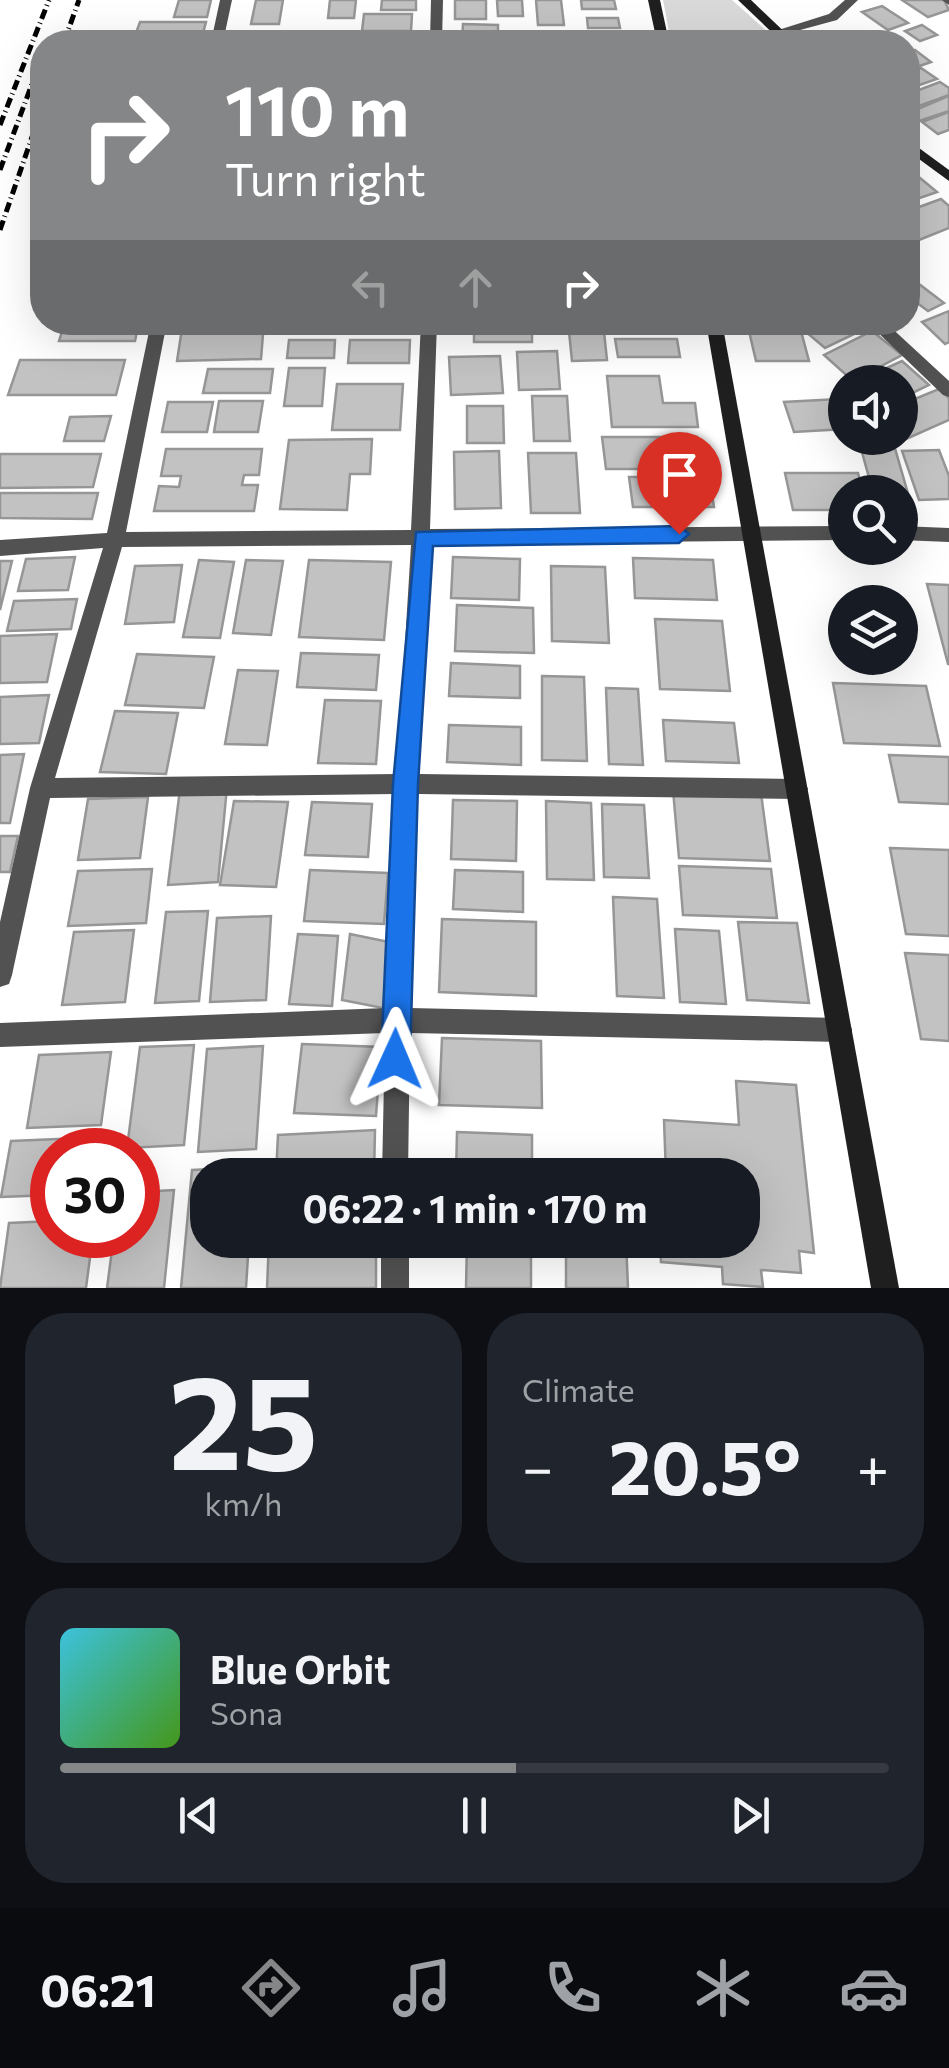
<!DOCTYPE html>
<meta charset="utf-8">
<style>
:root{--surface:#171b24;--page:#20242c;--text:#f1f3f6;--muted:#9ea1a6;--line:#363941;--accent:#858687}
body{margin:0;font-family:Commissioner,sans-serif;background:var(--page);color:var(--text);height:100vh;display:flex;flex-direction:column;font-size:38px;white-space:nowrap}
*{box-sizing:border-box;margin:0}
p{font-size:32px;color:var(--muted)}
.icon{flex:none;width:55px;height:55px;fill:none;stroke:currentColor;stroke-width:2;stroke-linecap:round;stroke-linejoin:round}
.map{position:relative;height:1288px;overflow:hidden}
.panel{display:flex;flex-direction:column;gap:25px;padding:25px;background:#0d0f14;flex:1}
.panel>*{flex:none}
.top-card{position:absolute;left:30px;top:30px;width:890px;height:305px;border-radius:40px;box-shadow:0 10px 40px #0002;background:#858687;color:#fff;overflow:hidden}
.tools{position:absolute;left:828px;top:365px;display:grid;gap:20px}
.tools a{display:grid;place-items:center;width:90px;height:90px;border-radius:50%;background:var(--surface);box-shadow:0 10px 40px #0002;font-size:50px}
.speed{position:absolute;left:30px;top:1128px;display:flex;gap:20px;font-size:50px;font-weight:700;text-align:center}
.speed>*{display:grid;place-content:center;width:130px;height:130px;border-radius:50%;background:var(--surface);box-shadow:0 10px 40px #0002;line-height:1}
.speed .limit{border:15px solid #d22;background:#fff;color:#111}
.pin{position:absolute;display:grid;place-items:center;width:85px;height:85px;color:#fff;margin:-102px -42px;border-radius:50% 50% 50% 0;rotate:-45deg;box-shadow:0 0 10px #0007}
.pin .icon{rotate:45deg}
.me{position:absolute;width:110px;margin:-55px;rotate:1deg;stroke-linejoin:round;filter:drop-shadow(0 0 8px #0008)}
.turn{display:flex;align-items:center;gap:35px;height:210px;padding:0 30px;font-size:45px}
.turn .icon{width:130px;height:130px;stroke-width:2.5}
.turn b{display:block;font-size:70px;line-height:85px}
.lanes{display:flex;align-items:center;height:95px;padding:0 30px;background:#0003;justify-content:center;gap:50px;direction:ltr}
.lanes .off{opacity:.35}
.big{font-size:75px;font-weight:700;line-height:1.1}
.panel .tile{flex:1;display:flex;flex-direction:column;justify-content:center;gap:15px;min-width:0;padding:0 35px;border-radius:40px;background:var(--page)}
.panel .dial{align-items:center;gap:0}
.dial b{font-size:130px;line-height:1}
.song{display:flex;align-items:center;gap:30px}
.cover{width:120px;height:120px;border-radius:15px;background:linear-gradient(135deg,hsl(190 70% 55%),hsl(100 70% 35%))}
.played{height:10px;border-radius:5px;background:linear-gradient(90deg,var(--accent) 55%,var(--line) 55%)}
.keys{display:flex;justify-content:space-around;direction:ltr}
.heat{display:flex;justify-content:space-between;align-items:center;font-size:55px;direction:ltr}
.panel .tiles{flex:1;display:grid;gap:25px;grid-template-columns:1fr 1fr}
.tile:last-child{grid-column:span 2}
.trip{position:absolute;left:190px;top:1158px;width:570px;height:100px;border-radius:40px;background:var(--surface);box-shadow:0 10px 40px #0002;font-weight:700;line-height:100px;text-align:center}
.tab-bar{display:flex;height:160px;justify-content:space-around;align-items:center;background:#090b0e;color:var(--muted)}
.tab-bar .icon{width:70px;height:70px}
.tab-bar .current{color:var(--accent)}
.tab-bar b{font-size:45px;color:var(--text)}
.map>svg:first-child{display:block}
.green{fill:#d9d9d9}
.building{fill:#c2c2c2;stroke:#969696;stroke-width:2.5}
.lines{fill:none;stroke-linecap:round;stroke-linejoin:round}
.street{fill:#525252;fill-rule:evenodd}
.secondary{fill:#1f1f1f;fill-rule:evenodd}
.rail{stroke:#000;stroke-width:5;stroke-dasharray:10 4 1 4;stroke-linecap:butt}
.route{fill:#1a73e8;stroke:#114b97;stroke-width:2.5}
</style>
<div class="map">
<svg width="949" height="1288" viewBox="0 0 949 1288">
<rect width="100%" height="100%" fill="#fff"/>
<polygon class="green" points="663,0 732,0 779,42 671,42"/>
<g class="building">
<polygon points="179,0 211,0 207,17 174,17"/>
<polygon points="256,0 283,0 279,24 251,24"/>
<polygon points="330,0 356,0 354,18 328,18"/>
<polygon points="382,0 416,0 416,10 381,10"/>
<rect x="455" y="0" width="31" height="19"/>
<polygon points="497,0 522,0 523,16 498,16"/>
<polygon points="536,0 561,0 564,25 538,25"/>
<polygon points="581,0 614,0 616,9 582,9"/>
<polygon points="902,0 944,0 949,10 928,17"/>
<polygon points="882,6 908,23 888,30 862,12"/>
<polygon points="364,14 412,14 411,31 362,31"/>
<polygon points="587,18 618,18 620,28 588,28"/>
<polygon points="140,22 206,22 203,33 136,33"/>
<polygon points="463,24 498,25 498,42 462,42"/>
<polygon points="922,25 937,35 920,41 905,31"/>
<polygon points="542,32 590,32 592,42 542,42"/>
<polygon points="241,35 312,36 311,42 239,42"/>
<polygon points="136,36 198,36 196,42 134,42"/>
<polygon points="915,50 931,62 908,70 908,53"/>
<polygon points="921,68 937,79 908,89 908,73"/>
<polygon points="940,82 949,88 949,95 908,110 908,94"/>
<polygon points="949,96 949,111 919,121 908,113"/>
<polygon points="949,112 949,130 938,134 922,122"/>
<polygon points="914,173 937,192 908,202 908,175"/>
<polygon points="941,199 949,206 949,228 919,240 908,230 908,211"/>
<polygon points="919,284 944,303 928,311 908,296 908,290"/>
<polygon points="949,311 949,342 945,344 922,322"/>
<polygon points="65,322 139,322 135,341 59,341"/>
<polygon points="183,322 264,322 261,359 177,361"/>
<polygon points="290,322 340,322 339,332 289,332"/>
<polygon points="352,322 398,322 397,333 351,333"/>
<rect x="474" y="322" width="58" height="20"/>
<polygon points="568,322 603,322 607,360 572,361"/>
<polygon points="614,322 675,322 676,329 614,329"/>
<polygon points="807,322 867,322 871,326 825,348 799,326"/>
<polygon points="749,331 801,331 809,361 756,361"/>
<polygon points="872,331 902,355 853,381 824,355"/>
<polygon points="615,339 677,339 680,357 618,357"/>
<polygon points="289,340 335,340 334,358 287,358"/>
<polygon points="350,340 410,340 409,363 348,363"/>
<polygon points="557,351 560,389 519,390 517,352"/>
<polygon points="500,356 503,393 451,395 449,357"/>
<polygon points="20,360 125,360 116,395 8,395"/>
<polygon points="902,361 929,385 900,399 900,382 856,382"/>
<polygon points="289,368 325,368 322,406 284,406"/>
<polygon points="208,369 273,369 270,393 203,393"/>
<polygon points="607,376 659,376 663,403 695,403 698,427 612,427"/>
<polygon points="337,384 403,384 400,430 332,430"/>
<polygon points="939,389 949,398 949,420 906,439 900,433 900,405"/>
<polygon points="532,396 567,396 570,441 534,441"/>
<polygon points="839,399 845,429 794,432 784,402"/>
<polygon points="219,401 263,401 258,432 214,432"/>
<polygon points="168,402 213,402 207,432 162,432"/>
<polygon points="467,406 503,406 504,443 467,443"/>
<polygon points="111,416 104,441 64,441 70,417"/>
<polygon points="602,437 697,437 702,469 606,469"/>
<polygon points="372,439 370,474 350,474 347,510 280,509 289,440"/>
<polygon points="860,445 894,445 911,504 900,504 900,492 873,492"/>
<polygon points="166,449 262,449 259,475 244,475 242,485 258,485 254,511 154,511 159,486 179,487 181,476 161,476"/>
<polygon points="939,450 949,476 949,499 919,500 902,451"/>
<polygon points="499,451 501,508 455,509 454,452"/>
<polygon points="528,453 576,453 580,513 531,513"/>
<polygon points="0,454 101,454 93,487 0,488"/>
<polygon points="785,473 858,473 863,492 845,492 845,510 793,510"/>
<polygon points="629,477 709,477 714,507 633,507"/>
<polygon points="0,493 98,493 92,519 0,518"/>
<polygon points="75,557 68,590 18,591 26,559"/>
<polygon points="453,557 520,559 519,600 451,598"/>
<polygon points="633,558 713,560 717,600 635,598"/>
<polygon points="199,560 234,562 220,638 183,637"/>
<polygon points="246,560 283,561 271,635 233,633"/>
<polygon points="309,560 391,562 384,640 299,637"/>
<polygon points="0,561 12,561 0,610"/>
<polygon points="182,565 174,622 125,624 135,566"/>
<polygon points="551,566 605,567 609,643 552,641"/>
<polygon points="927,584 949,585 949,664 948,664"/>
<polygon points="77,599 71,629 7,631 14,601"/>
<polygon points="457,605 533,608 534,653 455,651"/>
<polygon points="655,619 722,621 730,691 660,689"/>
<polygon points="57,634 47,682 0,683 0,636"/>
<polygon points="301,653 379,655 376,690 297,687"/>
<polygon points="137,654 214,657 204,708 125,705"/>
<polygon points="451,663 520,666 520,698 449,696"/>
<polygon points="238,670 278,671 267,745 225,744"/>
<polygon points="542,676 584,677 587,761 542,760"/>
<polygon points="833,683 926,686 940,746 844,743"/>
<polygon points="606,688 638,689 643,765 609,764"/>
<polygon points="49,695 39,743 0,744 0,697"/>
<polygon points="325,700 381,701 376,764 318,763"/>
<polygon points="115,711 178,713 166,774 100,772"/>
<polygon points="663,720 734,723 739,763 666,761"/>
<polygon points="449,725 521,727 521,765 447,762"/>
<polygon points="24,754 10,823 0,823 0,755"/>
<polygon points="889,755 949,757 949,804 899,802"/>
<polygon points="227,787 218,882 168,885 180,789"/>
<polygon points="673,790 761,793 770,861 679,858"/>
<polygon points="148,797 140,858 78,860 88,799"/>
<polygon points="453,800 517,801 516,861 451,859"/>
<polygon points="234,801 288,802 276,887 220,885"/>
<polygon points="546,801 591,803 594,880 547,879"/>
<polygon points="312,802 372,804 368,857 305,855"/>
<polygon points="602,804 644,805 649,878 604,877"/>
<polygon points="0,836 18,836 10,872 0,872"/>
<polygon points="890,848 949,850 949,936 906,934"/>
<polygon points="679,866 771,869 777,918 683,915"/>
<polygon points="152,869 146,923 68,926 78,871"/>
<polygon points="310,870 388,873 384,924 304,921"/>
<polygon points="455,870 523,872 523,912 453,909"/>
<polygon points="613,897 657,899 664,998 617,996"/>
<polygon points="208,911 199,1001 155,1003 166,912"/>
<polygon points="271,916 266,1000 210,1002 217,918"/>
<polygon points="442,919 536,922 536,996 439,992"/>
<polygon points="738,922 797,923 809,1003 747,1000"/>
<polygon points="675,929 719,931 726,1004 680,1002"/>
<polygon points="134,930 125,1002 62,1005 74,932"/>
<polygon points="298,934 338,936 332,1006 289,1004"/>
<polygon points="350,934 389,942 383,1008 342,1000"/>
<polygon points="905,953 949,955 949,1041 921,1039"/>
<polygon points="442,1038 541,1041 542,1108 439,1105"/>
<polygon points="302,1044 381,1047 376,1116 294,1113"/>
<polygon points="194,1045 184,1145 127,1148 140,1047"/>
<polygon points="263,1046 256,1149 198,1152 207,1049"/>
<polygon points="111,1052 101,1125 27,1128 39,1055"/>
<polygon points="736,1081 796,1085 814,1253 799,1251 801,1273 761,1270 763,1287 723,1284 722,1267 661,1262 660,1240 742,1240 742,1175 666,1175 664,1120 739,1125"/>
<polygon points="375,1130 374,1175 276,1175 278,1135"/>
<polygon points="457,1132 532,1135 532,1175 456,1175"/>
<polygon points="106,1137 104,1150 52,1150 52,1195 1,1197 11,1141"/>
<polygon points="564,1164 623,1166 623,1175 565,1175"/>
<polygon points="254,1167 253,1175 208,1175 208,1240 249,1240 246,1288 181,1288 192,1170"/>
<polygon points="174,1190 164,1288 107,1288 114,1235 138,1235 138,1192"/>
<polygon points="52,1221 52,1235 93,1235 86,1288 0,1288 9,1223"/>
<polygon points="269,1240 376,1240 376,1288 267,1288"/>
<polygon points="467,1240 531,1240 531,1288 466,1288"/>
<polygon points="566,1240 626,1240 628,1288 566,1288"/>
</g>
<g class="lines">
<g class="street">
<polygon points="220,0 232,0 223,42 211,42"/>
<polygon points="431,0 443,0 442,42 430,42"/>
<polygon points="845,0 858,0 837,20 778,36 772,32 829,14"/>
<polygon points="942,0 949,0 949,5"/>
<path d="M151 322H167L126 532 411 530 421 322H437L430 529 845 526V540L429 544 419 774 797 779 805 782 808 789 805 796 797 799 418 794 410 1008 840 1018 849 1021 852 1030 849 1039 840 1042 410 1033 408 1175H382L385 1033 0 1047V1023L386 1008 396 794 50 798 12 975 9 984 0 987V922L30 788 103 548 0 556V540L107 533ZM411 545 397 774 55 778 122 547Z"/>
<polygon points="867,322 885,322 949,381 949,397 943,395"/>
<polygon points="900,526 949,528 949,542 900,540"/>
<rect x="381" y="1240" width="28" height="48"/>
</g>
<g class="secondary">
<polygon points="648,0 660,0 669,42 657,42"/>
<polygon points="738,0 751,0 795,42 782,42"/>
<polygon points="908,140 949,170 949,181 908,151"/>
<polygon points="706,322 722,322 899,1288 871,1288"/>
</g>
<g class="rail">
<polyline points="64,42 79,0"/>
<polyline points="0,125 49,0"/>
<polyline points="0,170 42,57"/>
<polyline points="0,230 42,108"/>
</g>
</g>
<polygon class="route" points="679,526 689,534 679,543 433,546 418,784 410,1059 405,1069 395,1073 385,1069 381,1059 393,784 416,532"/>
</svg>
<div class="tools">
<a><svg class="icon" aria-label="sound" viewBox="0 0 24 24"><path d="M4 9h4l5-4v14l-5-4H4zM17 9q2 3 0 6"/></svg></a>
<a><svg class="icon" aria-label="search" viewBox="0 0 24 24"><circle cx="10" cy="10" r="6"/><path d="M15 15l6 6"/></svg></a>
<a><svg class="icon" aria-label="layers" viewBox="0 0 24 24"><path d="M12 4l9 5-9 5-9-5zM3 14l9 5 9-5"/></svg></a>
</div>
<div class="speed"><div class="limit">30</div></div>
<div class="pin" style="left:679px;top:534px;background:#d93025"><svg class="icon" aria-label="arrive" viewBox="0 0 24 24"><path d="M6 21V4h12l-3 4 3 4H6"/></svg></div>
<svg class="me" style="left:395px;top:1059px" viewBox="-20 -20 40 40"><path d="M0-17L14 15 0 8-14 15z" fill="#1a73e8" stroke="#fff" stroke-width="4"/></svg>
<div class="trip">06:22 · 1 min · 170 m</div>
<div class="top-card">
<div class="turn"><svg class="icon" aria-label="right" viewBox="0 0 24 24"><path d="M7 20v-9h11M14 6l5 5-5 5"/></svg><div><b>110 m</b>Turn right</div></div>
<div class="lanes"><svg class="icon off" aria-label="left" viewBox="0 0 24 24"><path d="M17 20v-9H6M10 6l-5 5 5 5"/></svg><svg class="icon off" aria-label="ahead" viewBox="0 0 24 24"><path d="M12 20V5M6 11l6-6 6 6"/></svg><svg class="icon" aria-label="right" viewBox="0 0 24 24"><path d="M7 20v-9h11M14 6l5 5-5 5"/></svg></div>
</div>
</div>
<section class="panel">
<div class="tiles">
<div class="tile dial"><b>25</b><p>km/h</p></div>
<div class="tile"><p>Climate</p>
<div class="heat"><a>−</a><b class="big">20.5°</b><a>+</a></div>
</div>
<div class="tile">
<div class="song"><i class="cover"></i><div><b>Blue Orbit</b><p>Sona</p></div></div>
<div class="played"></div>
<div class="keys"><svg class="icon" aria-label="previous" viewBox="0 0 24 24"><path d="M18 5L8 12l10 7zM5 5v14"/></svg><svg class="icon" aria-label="pause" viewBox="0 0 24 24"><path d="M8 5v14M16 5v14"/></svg><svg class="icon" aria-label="next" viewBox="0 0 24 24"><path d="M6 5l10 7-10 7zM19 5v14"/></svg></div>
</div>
</div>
</section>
<nav class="tab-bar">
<b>06:21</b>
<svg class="icon current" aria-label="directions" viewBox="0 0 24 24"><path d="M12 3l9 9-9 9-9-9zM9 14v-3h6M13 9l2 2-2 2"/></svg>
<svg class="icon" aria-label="music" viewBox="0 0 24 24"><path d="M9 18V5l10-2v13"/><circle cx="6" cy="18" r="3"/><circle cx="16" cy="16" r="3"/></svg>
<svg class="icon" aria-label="phone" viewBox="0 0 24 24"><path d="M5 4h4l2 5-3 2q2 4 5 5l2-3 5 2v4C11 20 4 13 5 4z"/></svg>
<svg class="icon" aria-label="climate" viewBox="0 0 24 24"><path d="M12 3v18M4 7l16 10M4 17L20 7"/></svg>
<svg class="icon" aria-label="car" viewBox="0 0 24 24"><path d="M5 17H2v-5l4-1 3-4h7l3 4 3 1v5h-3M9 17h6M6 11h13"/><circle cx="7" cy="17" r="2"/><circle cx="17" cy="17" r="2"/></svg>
</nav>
